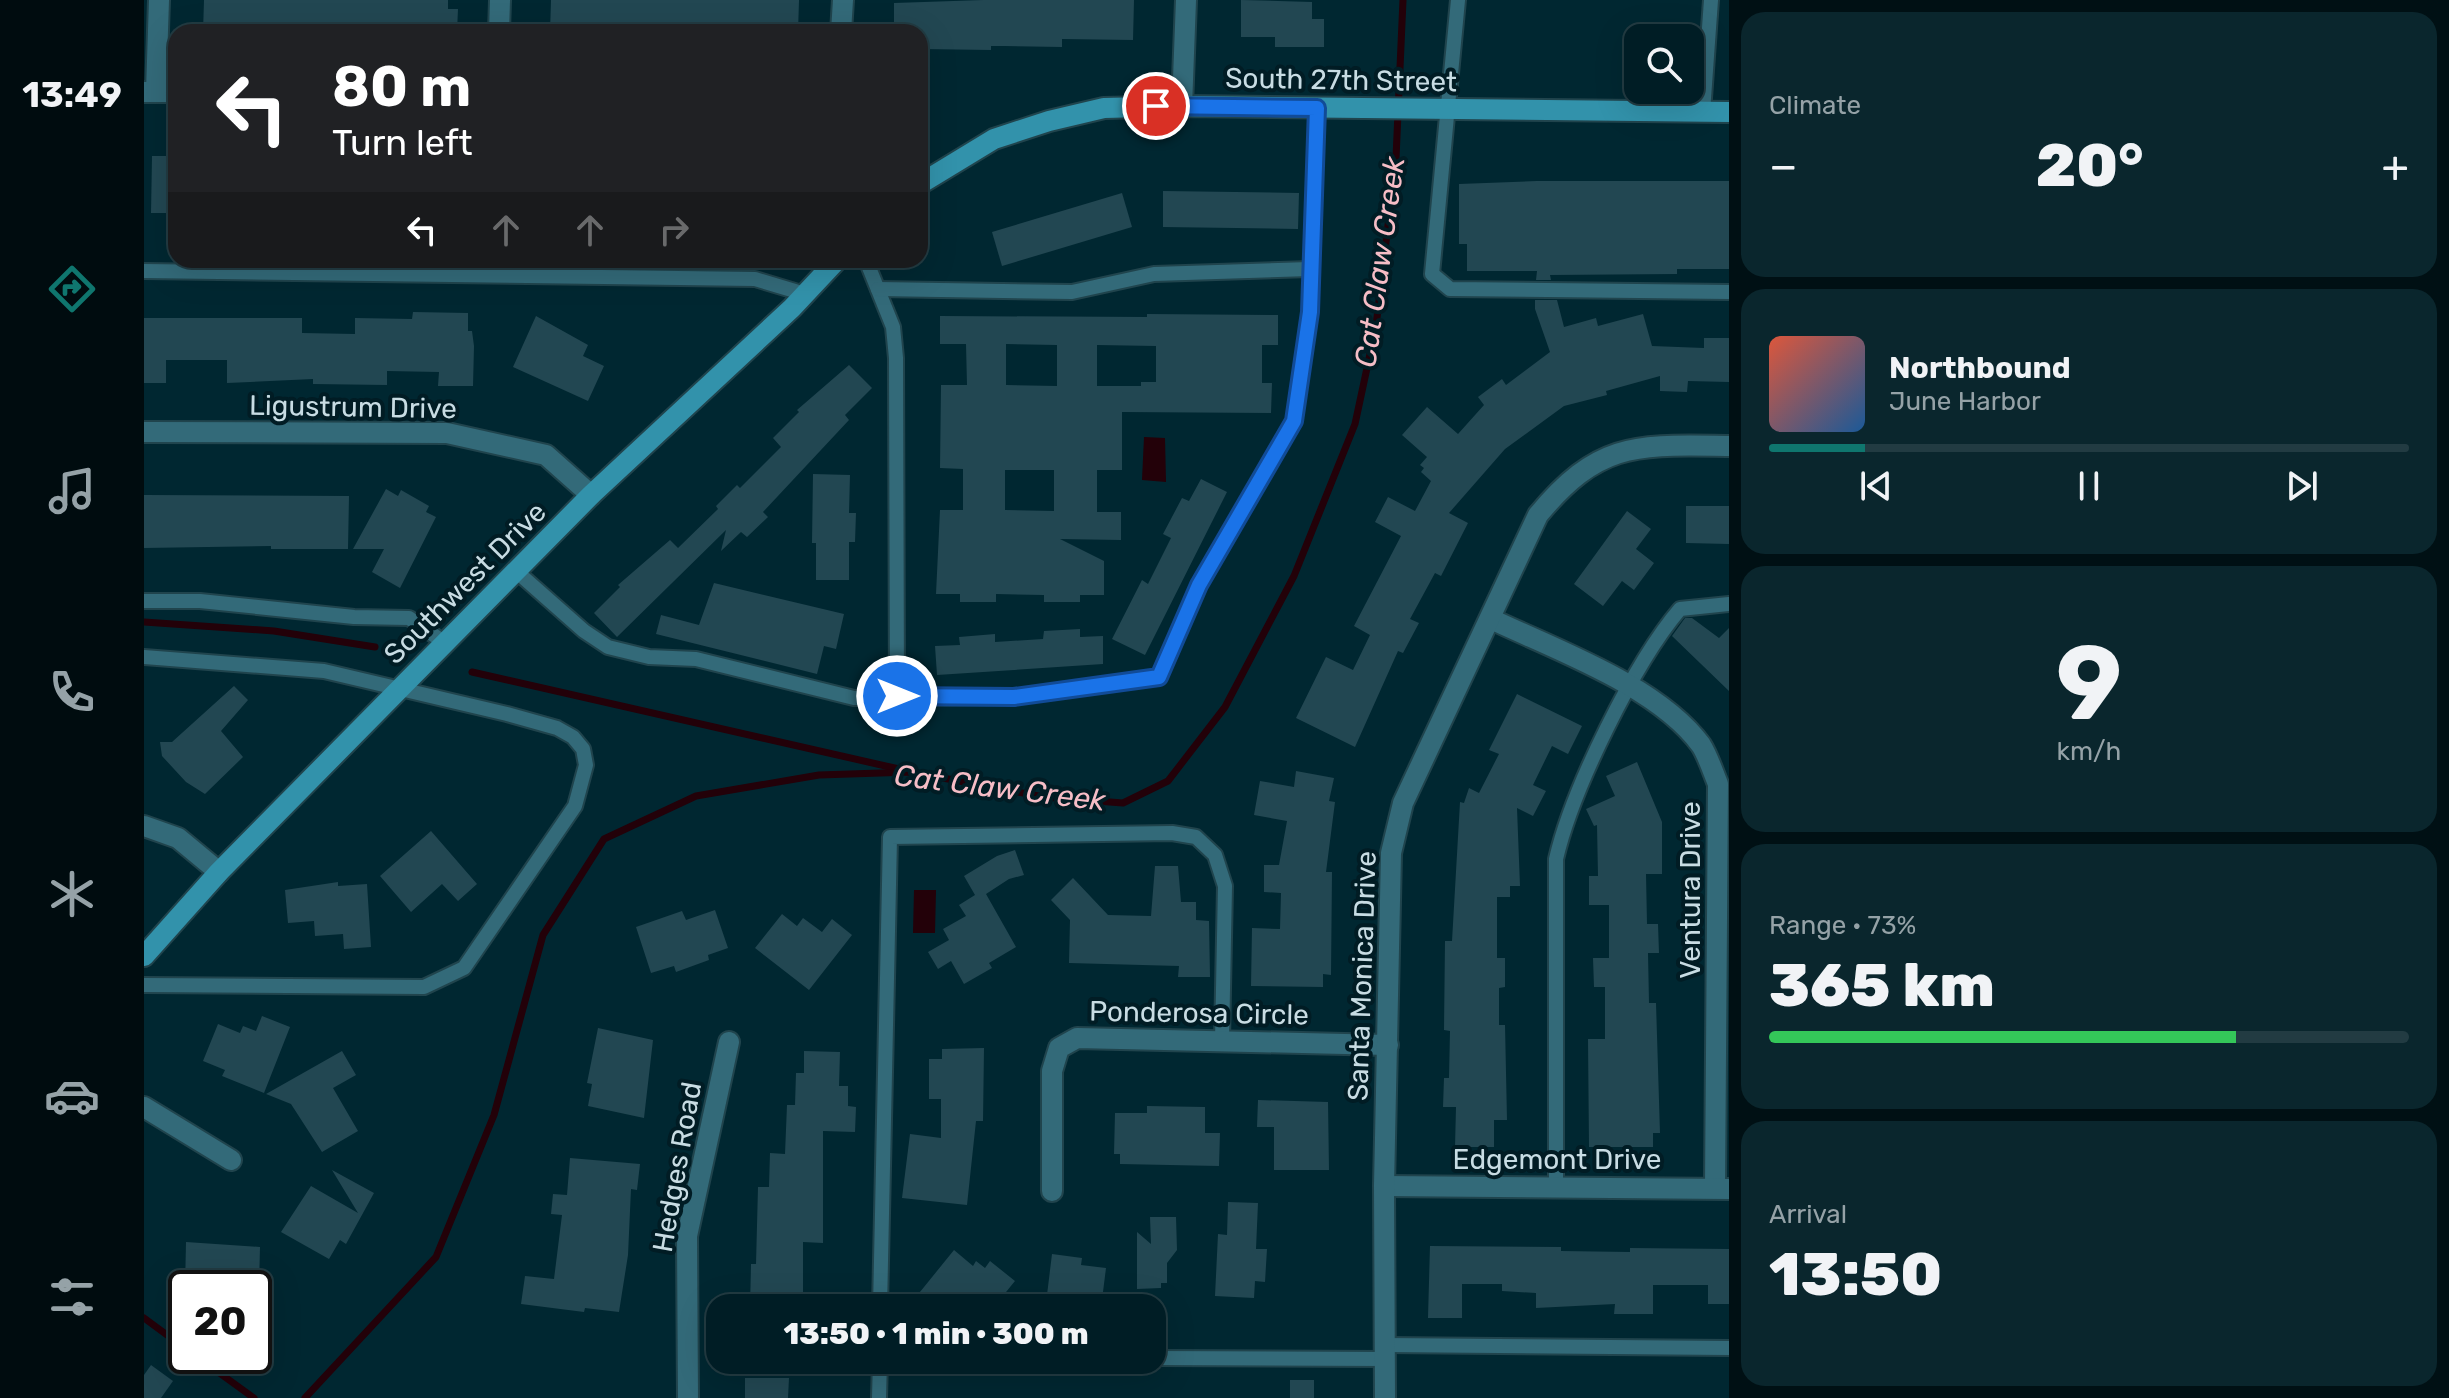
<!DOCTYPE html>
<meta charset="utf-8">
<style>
:root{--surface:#001d25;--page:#0a262d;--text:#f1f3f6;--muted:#95a2a7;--line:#223b42;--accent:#0f766e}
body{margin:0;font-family:Rubik,sans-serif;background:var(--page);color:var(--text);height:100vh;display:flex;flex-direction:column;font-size:30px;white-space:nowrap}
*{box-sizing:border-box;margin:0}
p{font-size:26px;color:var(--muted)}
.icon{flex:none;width:44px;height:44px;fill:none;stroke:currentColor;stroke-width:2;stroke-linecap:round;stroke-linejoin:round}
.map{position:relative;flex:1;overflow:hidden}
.sheet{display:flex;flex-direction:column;gap:12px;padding:12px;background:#001014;width:720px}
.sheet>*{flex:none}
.guide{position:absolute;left:24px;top:24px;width:760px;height:244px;border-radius:24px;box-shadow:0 8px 32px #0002,0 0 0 2px var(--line);background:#202124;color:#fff;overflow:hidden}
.buttons{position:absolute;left:1480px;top:24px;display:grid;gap:16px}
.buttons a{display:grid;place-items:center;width:80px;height:80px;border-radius:16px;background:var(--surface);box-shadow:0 8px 32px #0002,0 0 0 2px var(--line);font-size:40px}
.speed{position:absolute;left:24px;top:1270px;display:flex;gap:16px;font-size:40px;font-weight:700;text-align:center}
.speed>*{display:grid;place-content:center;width:104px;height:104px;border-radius:50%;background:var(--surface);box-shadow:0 8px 32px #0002,0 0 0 2px var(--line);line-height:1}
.speed .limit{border:4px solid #111;border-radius:12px;background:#fff;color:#111}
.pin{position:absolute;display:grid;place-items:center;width:68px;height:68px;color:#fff;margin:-34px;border:4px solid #fff;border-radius:50%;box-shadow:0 2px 8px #0007}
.me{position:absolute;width:88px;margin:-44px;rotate:90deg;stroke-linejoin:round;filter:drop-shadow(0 0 6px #0008)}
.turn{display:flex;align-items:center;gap:28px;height:168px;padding:0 32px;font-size:36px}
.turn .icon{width:104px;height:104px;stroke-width:2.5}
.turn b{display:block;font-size:56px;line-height:68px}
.lanes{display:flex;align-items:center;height:76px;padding:0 32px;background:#0003;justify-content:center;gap:40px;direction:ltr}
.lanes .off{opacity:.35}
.big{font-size:60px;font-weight:800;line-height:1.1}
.sheet .widget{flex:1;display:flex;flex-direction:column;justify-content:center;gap:12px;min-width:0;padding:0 28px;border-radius:24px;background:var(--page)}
.sheet .dial{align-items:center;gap:0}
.dial b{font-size:104px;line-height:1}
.song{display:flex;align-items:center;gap:24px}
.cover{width:96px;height:96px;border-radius:12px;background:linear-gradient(135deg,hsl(10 70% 55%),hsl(210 70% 35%))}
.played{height:8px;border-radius:4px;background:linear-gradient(90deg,var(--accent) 15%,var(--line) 15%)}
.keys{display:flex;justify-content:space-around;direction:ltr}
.heat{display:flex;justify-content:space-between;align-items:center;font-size:44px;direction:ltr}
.charge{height:12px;border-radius:6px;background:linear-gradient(90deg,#34c759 73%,var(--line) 0)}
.trip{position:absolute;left:562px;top:1294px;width:460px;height:80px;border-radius:24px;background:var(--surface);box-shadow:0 8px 32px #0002,0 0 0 2px var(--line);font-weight:800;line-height:80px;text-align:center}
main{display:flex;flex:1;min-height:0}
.menu{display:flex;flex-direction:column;width:144px;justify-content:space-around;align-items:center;background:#000c0f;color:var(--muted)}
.menu .icon{width:56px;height:56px}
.menu .on{color:var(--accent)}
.menu b{font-size:36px;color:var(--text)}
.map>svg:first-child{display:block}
.water{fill:#230109}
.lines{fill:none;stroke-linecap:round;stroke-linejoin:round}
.stream{stroke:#230109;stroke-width:7}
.building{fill:#224752;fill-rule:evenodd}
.service-casing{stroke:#20444d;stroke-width:18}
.minor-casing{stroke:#20444d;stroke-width:24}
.secondary-casing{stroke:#20444d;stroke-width:24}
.service{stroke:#336a79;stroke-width:14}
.minor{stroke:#336a79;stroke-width:20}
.secondary{stroke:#3292ab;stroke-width:20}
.route-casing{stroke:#114b97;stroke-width:20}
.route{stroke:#1a73e8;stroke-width:14}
.labels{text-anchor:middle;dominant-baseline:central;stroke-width:8;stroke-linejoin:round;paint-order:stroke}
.street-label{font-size:28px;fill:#c8dce3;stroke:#011c24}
.water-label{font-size:30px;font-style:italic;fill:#f6bdc6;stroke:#011c24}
</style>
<main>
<nav class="menu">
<b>13:49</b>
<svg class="icon on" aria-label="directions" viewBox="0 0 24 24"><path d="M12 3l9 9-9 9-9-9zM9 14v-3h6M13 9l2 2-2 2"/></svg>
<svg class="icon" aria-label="music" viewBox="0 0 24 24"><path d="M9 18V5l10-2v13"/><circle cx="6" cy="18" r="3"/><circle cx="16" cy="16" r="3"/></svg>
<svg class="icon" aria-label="phone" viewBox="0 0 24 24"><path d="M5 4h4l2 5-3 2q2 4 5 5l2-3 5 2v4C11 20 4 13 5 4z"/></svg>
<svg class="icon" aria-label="climate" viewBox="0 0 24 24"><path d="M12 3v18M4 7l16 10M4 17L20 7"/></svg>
<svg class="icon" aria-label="car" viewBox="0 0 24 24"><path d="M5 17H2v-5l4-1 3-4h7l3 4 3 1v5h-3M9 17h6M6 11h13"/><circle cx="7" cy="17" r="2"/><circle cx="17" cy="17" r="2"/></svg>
<svg class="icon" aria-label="filters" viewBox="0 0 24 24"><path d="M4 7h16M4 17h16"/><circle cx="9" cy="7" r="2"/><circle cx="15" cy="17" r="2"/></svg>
</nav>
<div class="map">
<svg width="1585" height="1398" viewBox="0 0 1585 1398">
<rect width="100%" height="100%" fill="#002731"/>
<g class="water">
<polygon points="1000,437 1021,438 1022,482 998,480"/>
<polygon points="770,890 792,890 791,933 769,933"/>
</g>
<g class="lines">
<g class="stream">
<polyline points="0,622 130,631 231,647"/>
<polyline points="328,672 755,769"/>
<polyline points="0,1318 42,1349"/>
<polyline points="52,1356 110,1398"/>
<polyline points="161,1398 292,1257 350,1115 399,935 460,839 552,796 675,775 767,772 900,797 979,803 1024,781 1081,707 1150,576 1211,424 1232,326 1252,158 1259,0"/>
</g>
</g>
<g class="building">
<polygon points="60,0 304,0 304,9 314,9 313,32 59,32"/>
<polygon points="407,0 655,0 654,32 406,32"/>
<polygon points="839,0 990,0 989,40 918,39 918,47 860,46 847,46 847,50 776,49 776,32 750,32 750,3"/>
<polygon points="1097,0 1168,2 1168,19 1180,19 1180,47 1131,47 1131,37 1097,37"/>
<polygon points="8,156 32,156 32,213 7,213"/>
<polygon points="1393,181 1585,181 1585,269 1533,269 1533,274 1406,275 1407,280 1392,280 1393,271 1323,271 1323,244 1315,244 1315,184"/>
<polygon points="1019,191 1155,193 1154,229 1019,227"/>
<polygon points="978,193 988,227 858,266 848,232"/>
<polygon points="1391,300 1413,300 1420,327 1452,318 1454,326 1499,314 1508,346 1560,348 1560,338 1585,338 1585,382 1544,381 1543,392 1516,391 1516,376 1462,391 1463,395 1420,406 1361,449 1305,513 1324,523 1297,576 1291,573 1266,619 1275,623 1259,653 1254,651 1211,747 1152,718 1182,657 1209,670 1226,635 1210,626 1257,536 1231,522 1244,497 1271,511 1287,481 1277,472 1280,468 1276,465 1283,457 1258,435 1283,407 1314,434 1340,405 1334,397 1358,379 1362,385 1406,352 1391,309"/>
<polygon points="269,312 324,313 324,331 328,331 330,346 329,386 294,386 295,372 243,371 243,385 169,384 169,379 83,383 83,360 22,360 22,383 0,383 0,318 158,318 158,333 211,334 211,318 268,319"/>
<path d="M1003 314 1134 315V345H1118V383H1128L1127 413 978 412V470H953V512H977V540L916 539 960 561V595H936V602H900V595L852 594V602H816V594H792L796 510H819V469L796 468 797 385H823L822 344H796V316L1003 317ZM862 344 913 345V386L862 385ZM953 345 1012 346V382H997V386H953ZM861 470H910V511L861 510Z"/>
<polygon points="392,316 444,345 439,356 460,366 444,401 369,367"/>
<polygon points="705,365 728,388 701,415 705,420 619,512 624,517 603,537 597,532 577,551 582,530 473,637 450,613 476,587 474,585 526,540 534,548 574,509 572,506 593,485 596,488 637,447 629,438 655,412 653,410"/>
<polygon points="669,474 706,475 705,513 712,513 711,542 705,542 705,580 672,580 672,543 668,543"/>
<polygon points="1057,479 1083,492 1001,655 968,639 998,580 1004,584 1027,538 1019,534 1038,498 1045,501"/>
<polygon points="242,489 254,496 257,490 285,506 282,512 292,517 256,588 228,572 240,549 209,549"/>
<polygon points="0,495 205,496 204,549 127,549 127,546 0,548"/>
<polygon points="1542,506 1585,506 1585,544 1542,543"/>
<polygon points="1483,511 1507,529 1492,549 1510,563 1490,590 1478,581 1459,606 1430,584"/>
<polygon points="570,583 700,614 692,649 680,646 673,674 512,634 517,615 555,625"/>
<polygon points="1541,618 1548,618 1575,638 1585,628 1585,691 1528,636"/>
<polygon points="936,629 936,637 959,636 959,664 793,675 791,646 816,645 815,637 851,634 851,642 899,639 900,631"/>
<polygon points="90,686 104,700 77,731 99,757 61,794 42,782 18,756 16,742 28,742"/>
<polygon points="1373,694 1438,726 1424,754 1408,746 1389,785 1402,791 1389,816 1373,808 1376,886 1366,886 1366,897 1353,897 1353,958 1361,958 1361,987 1355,988 1355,1025 1361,1025 1363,1120 1350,1120 1350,1147 1311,1147 1312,1107 1299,1107 1300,1078 1305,1078 1306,1031 1300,1030 1301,941 1308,941 1316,802 1320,803 1325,788 1335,793 1355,754 1345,750"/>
<polygon points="1493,762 1518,822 1518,874 1502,874 1503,924 1514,924 1515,953 1504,953 1505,1003 1512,1003 1516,1133 1509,1133 1509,1147 1445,1147 1444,1039 1461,1039 1461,987 1450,987 1449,958 1465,958 1465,905 1445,905 1445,876 1454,876 1453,825 1450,826 1442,809 1471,796 1462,776"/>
<polygon points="1152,771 1190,778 1185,801 1191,802 1182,872 1188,872 1187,975 1179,974 1179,987 1107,986 1108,928 1136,929 1137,893 1120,892 1120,865 1135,865 1143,821 1110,815 1116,781 1150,787"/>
<polygon points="287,831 333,884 314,901 298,884 267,912 236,876"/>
<polygon points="871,850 880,875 865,879 842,894 872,947 845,963 848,968 820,984 807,961 794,969 784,952 805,940 799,929 822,916 815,905 831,895 820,876 853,856"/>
<polygon points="1011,866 1034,866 1037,902 1052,902 1052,920 1065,921 1066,977 1034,977 1035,966 925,963 926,920 907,900 929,878 964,915 1007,916"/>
<polygon points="194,882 194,886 223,884 227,947 200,949 199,934 171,936 170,921 144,923 141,890"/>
<polygon points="571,910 584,948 564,955 565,960 532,972 530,966 507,973 492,927 538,911 542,920"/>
<polygon points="638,914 653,926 659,918 678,932 688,919 708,935 665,990 611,948"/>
<polygon points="118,1016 146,1027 120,1093 78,1076 81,1070 59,1061 74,1024 96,1033 99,1026 112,1031"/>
<polygon points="454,1028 509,1040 500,1118 444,1106 448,1084 443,1083"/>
<polygon points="840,1048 839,1121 832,1121 823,1205 758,1198 766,1134 797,1138 797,1099 785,1099 785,1059 798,1059 798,1049"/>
<polygon points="198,1051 212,1075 189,1088 214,1131 178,1152 147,1104 122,1094"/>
<polygon points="660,1051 696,1052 695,1086 704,1086 704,1106 712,1107 711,1132 679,1131 679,1243 659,1242 659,1308 606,1308 607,1264 612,1264 614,1187 625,1187 626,1153 641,1154 643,1105 651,1105 652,1073 660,1073"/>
<polygon points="1114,1100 1184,1102 1185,1170 1130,1170 1130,1127 1113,1127"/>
<polygon points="1003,1106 1061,1107 1061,1133 1076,1133 1075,1166 976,1164 976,1154 970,1154 971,1113 1003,1113"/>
<polygon points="426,1158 496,1164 493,1190 487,1189 484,1255 475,1312 441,1308 440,1312 377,1304 381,1276 410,1279 418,1215 407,1214 409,1194 423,1195"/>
<polygon points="188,1170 230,1193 202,1244 196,1240 185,1259 137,1232 167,1186 214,1213"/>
<polygon points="1084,1202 1114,1203 1112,1249 1123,1249 1121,1282 1111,1281 1110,1298 1071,1296 1074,1234 1083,1235"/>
<polygon points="1006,1217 1032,1217 1033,1250 1023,1263 1023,1283 1017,1283 1017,1288 993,1289 993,1232 1007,1244"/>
<polygon points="42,1242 116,1247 115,1288 41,1288"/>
<polygon points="1286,1246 1417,1247 1417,1251 1486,1252 1486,1248 1585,1249 1585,1304 1564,1304 1564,1285 1509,1285 1509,1314 1470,1314 1471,1304 1392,1308 1392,1293 1358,1291 1358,1284 1318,1284 1318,1318 1284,1318"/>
<polygon points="810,1250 829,1266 832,1261 841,1268 846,1261 871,1281 849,1308 763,1308"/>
<polygon points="908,1254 938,1258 937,1265 962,1268 957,1308 911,1308 911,1304 902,1303"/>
<polygon points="7,1365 29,1381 17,1398 0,1398 0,1375"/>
<polygon points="601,1378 645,1378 644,1398 601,1398"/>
<rect x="1146" y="1380" width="24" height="18"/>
</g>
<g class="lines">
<g class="service-casing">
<g id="service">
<polyline points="1314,0 1288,274 1306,289 1585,292"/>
<polyline points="1559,112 1567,0"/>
<polyline points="722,260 749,327 752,358 753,696"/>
<polyline points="0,271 611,279 661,294"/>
<polyline points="734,289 928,292 1010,274 1166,269"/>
<polyline points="372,571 440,631 464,647 505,657 552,659 710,698 870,697 1015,677 1055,585 1150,421 1166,312 1173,108"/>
<polyline points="0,601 56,601 210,617 265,618 301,643"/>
<polyline points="0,657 180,671 363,714 413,728 429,737 439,749 442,765 431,806 320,968 280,987 0,985"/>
<path d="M1412 1187V859C1428 790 1490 663 1536 609L1585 604"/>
<polyline points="736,1308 746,837 1028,833 1052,837 1071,855 1081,886 1078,1041"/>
<polyline points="1241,1345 1585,1348"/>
<polyline points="1008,1358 1241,1359"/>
<polyline points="735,1398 736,1360"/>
</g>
</g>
<g class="minor-casing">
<g id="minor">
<polyline points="355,32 356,0"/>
<polyline points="697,32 699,0"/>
<polyline points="0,92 32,92"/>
<polyline points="12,92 15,0"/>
<polyline points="1038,106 1042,0"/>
<polyline points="0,432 303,433 402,455 447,495"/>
<path d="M1347 619C1412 650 1514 686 1557 745 1564 756 1569 772 1574 784L1571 1188"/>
<polyline points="0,826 34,838 75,872"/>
<polyline points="0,1107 87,1160"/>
<polyline points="1240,1186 1585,1189"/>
<polyline points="908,1191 908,1071 915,1048 933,1038 1244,1045"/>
<polyline points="544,1398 543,1236 585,1042"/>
<path d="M1241 1398 1240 1186 1247 853 1259 803 1394 515C1456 440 1494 445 1585 446"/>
</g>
</g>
<g class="secondary-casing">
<g id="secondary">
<polyline points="776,184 850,139 905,121 960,108 1038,106 1585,112"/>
<polyline points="0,956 75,872 447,495 648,308 693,260"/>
</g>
</g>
<use href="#service" class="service"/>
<use href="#minor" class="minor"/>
<use href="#secondary" class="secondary"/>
</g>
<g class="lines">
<g class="route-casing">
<polyline id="route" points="753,696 870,697 1015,677 1055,585 1150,421 1166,312 1173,108 1012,106"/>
</g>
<use href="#route" class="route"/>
</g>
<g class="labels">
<g class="street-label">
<text transform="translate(1197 80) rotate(1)">South 27th Street</text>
<text transform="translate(209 407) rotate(1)">Ligustrum Drive</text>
<text transform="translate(321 583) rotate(-45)">Southwest Drive</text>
<text transform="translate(1546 890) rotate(-90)">Ventura Drive</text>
<text transform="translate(1218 976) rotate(-88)">Santa Monica Drive</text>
<text transform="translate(1055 1013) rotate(1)">Ponderosa Circle</text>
<text x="1413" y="1159">Edgemont Drive</text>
<text transform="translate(533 1167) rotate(-80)">Hedges Road</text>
</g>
<g class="water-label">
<text transform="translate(1236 262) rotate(-82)">Cat Claw Creek</text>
<text transform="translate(856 788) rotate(7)">Cat Claw Creek</text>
</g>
</g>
</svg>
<div class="buttons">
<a><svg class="icon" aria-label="search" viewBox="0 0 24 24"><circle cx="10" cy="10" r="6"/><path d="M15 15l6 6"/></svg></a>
</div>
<div class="speed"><div class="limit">20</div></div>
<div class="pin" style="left:1012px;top:106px;background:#d93025"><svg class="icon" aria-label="arrive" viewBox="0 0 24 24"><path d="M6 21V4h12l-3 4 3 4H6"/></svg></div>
<svg class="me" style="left:753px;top:696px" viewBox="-20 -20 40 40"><circle r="17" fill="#1a73e8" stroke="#fff" stroke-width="3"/><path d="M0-11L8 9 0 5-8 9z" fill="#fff"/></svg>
<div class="trip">13:50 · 1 min · 300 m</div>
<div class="guide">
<div class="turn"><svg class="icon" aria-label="left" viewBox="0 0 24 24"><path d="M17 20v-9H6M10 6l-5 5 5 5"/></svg><div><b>80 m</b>Turn left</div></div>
<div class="lanes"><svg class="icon" aria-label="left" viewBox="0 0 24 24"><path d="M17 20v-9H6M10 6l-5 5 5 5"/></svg><svg class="icon off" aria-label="ahead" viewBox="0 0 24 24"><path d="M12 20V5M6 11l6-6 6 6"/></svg><svg class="icon off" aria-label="ahead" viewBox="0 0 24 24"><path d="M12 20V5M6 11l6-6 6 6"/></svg><svg class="icon off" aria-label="right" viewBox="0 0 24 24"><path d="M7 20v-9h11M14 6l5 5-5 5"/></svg></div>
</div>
</div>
<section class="sheet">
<div class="widget"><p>Climate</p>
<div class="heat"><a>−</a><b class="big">20°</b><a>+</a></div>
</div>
<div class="widget">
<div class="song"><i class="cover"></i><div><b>Northbound</b><p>June Harbor</p></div></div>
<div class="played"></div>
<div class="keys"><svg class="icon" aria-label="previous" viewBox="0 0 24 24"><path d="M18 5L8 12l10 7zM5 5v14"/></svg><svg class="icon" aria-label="pause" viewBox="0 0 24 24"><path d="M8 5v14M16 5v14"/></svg><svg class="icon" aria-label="next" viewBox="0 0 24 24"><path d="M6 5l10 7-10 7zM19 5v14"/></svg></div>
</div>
<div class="widget dial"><b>9</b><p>km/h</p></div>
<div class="widget"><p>Range · 73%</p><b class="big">365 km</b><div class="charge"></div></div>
<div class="widget"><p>Arrival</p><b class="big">13:50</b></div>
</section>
</main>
